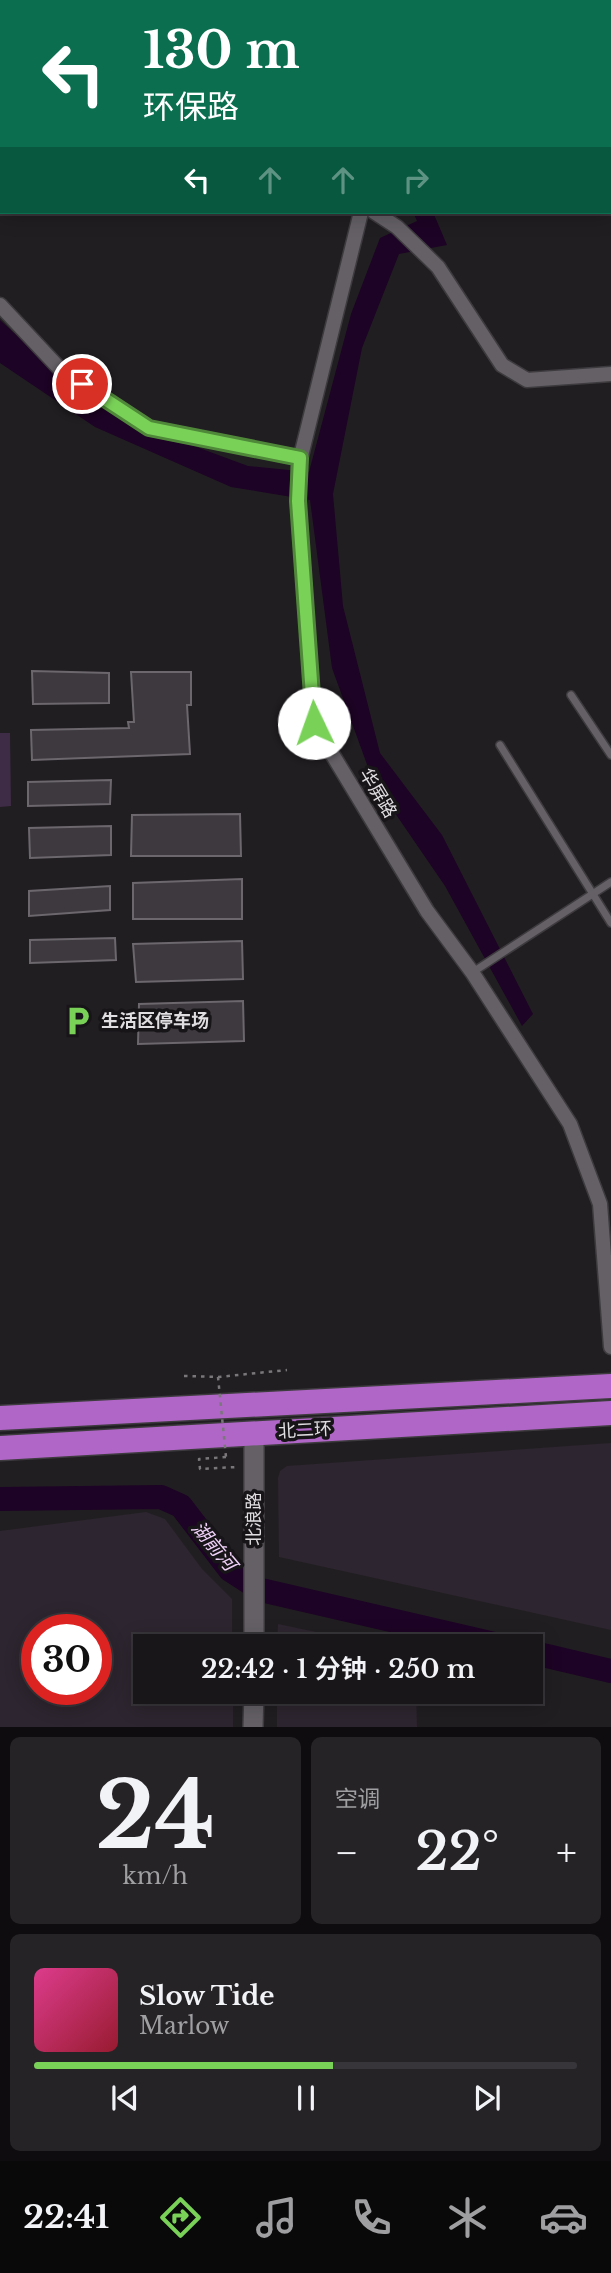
<!DOCTYPE html>
<html lang="zh">
<meta charset="utf-8">
<style>
:root{--surface:#19161a;--page:#262327;--text:#f1f3f6;--muted:#9f9fa2;--line:#373539;--accent:#79d158}
body{margin:0;font-family:"Libre Baskerville","Noto Sans SC",serif;background:var(--page);color:var(--text);height:100vh;display:flex;flex-direction:column;font-size:26px;white-space:nowrap}
*{box-sizing:border-box;margin:0}
p{font-size:23px;color:var(--muted)}
.icon{flex:none;width:38px;height:38px;fill:none;stroke:currentColor;stroke-width:2;stroke-linecap:round;stroke-linejoin:round}
.map{position:relative;height:1727px;overflow:hidden}
.panel{display:flex;flex-direction:column;gap:10px;padding:10px;background:#0e0c0e;flex:1}
.panel>*{flex:none}
.banner{position:absolute;left:0px;top:0px;width:612px;height:214px;box-shadow:0 4px 18px #0003,0 0 0 2px var(--line);background:#0b6e4f;color:#fff;overflow:hidden}
.speed{position:absolute;left:21px;top:1614px;display:flex;gap:14px;font-size:35px;font-weight:700;text-align:center}
.speed>*{display:grid;place-content:center;width:91px;height:91px;border-radius:50%;background:var(--surface);box-shadow:0 4px 18px #0003,0 0 0 2px var(--line);line-height:1}
.speed .limit{border:10px solid #d22;background:#fff;color:#111}
.pin{position:absolute;display:grid;place-items:center;width:60px;height:60px;color:#fff;margin:-30px;border:4px solid #fff;border-radius:50%;box-shadow:0 2px 7px #0007}
.me{position:absolute;width:77px;margin:-38px;rotate:357deg;stroke-linejoin:round;filter:drop-shadow(0 0 5px #0008)}
.turn{display:flex;align-items:center;gap:24px;height:147px;padding:0 28px;font-size:32px}
.turn .icon{width:91px;height:91px;stroke-width:2.5}
.turn b{display:block;font-size:49px;line-height:60px}
.lanes{display:flex;align-items:center;height:66px;padding:0 28px;background:#0003;justify-content:center;gap:35px;direction:ltr}
.lanes .off{opacity:.35}
.big{font-size:52px;font-weight:600;line-height:1.1}
.panel .widget{flex:1;display:flex;flex-direction:column;justify-content:center;gap:10px;min-width:0;padding:0 24px;border-radius:10px;background:var(--page)}
.panel .dial{align-items:center;gap:0}
.dial b{font-size:91px;line-height:1}
.song{display:flex;align-items:center;gap:21px}
.cover{width:84px;height:84px;border-radius:10px;background:linear-gradient(135deg,hsl(330 70% 55%),hsl(350 70% 35%))}
.played{height:7px;border-radius:4px;background:linear-gradient(90deg,var(--accent) 55%,var(--line) 55%)}
.keys{display:flex;justify-content:space-around;direction:ltr}
.heat{display:flex;justify-content:space-between;align-items:center;font-size:38px;direction:ltr}
.panel .tiles{flex:1;display:grid;gap:10px;grid-template-columns:1fr 1fr}
.widget:last-child{grid-column:span 2}
.trip{position:absolute;left:133px;top:1634px;width:410px;height:70px;border-radius:0px;background:var(--surface);box-shadow:0 4px 18px #0003,0 0 0 2px var(--line);font-weight:600;line-height:70px;text-align:center}
.dock{display:flex;height:112px;justify-content:space-around;align-items:center;background:#0a090a;color:var(--muted)}
.dock .icon{width:49px;height:49px}
.dock .current{color:var(--accent)}
.dock b{font-size:32px;color:var(--text)}
.map>svg:first-child{display:block}
.built{fill:#2d252f;fill-rule:evenodd}
.green{fill:#3e2b45}
.water{fill:#1d0325}
.lines{fill:none;stroke-linecap:round;stroke-linejoin:round}
.river{stroke:#1d0325;stroke-width:24}
.building{fill:#3d393e;stroke:#6b676d;stroke-width:2}
.lane-casing{stroke:#3e3b3f;stroke-width:10}
.street-casing{stroke:#3e3b3f;stroke-width:17}
.secondary-casing{stroke:#3e3b3f;stroke-width:22}
.highway-casing{stroke:#3e3b3f;stroke-width:27}
.path{stroke:#7a777a;stroke-width:2.5;stroke-dasharray:3.5 5;stroke-linecap:butt}
.lane{stroke:#646066;stroke-width:7}
.street{stroke:#646066;stroke-width:14}
.secondary{stroke:#646066;stroke-width:19}
.highway{stroke:#b066c6;stroke-width:24}
.path-bridge{stroke:#7a777a;stroke-width:2.5;stroke-dasharray:3.5 5;stroke-linecap:butt}
.route-casing{stroke:#4f8839;stroke-width:18}
.route{stroke:#79d158;stroke-width:12}
.labels{text-anchor:middle;dominant-baseline:central;stroke-width:7;stroke-linejoin:round;paint-order:stroke}
.street-label{font-size:18px;fill:#e1dee1;stroke:#181519}
.poi-label{font-size:18px;font-weight:bold;fill:#e1dee1;stroke:#181519;text-anchor:start}
.water-label{font-size:19px;font-style:italic;fill:#f0d2f9;stroke:#181519}
</style>
<div class="map">
<svg width="611" height="1727" viewBox="0 0 611 1727">
<rect width="100%" height="100%" fill="#211e22"/>
<g class="built">
<polygon points="611,1443 611,1630 279,1557 278,1478 280,1471 287,1466"/>
<path d="M146 1512 165 1519 202 1569 232 1599V1647H145V1692H233V1727H0V1531ZM96 1629V1689H37V1629Z"/>
<polygon points="278,1624 387,1647 277,1647"/>
<polygon points="277,1692 416,1692 417,1727 277,1727"/>
</g>
<polygon class="green" points="0,733 10,733 11,806 0,807"/>
<polygon class="water" points="413,212 433,212 447,245 399,254 362,348 333,494 343,606 380,753 442,835 533,1014 522,1026 445,886 373,781 332,668 310,500 231,487 95,427 0,363 0,320 68,383 129,422 248,466 309,472 351,314 380,238 417,221"/>
<g class="lines">
<g class="river">
<polyline points="0,1499 161,1497 181,1506 230,1570 261,1590 508,1647"/>
<polyline points="530,1652 611,1671"/>
</g>
</g>
<g class="building">
<polygon points="32,671 109,673 109,703 33,704"/>
<polygon points="131,672 191,672 191,705 187,705 190,754 32,760 31,730 129,728 128,722 134,722"/>
<polygon points="111,780 110,804 28,806 28,782"/>
<polygon points="240,814 241,856 131,856 132,815"/>
<polygon points="111,826 111,855 30,858 29,828"/>
<polygon points="242,879 242,919 133,919 133,883"/>
<polygon points="110,886 110,910 29,916 29,891"/>
<polygon points="115,938 116,960 30,963 30,940"/>
<polygon points="242,941 243,979 136,982 133,944"/>
<polygon points="243,1001 244,1041 138,1044 139,1004"/>
</g>
<g class="lines">
<g class="lane-casing">
<g id="lane">
<polyline points="571,695 611,755"/>
<polyline points="500,745 611,923"/>
<polyline points="473,972 611,882"/>
</g>
</g>
<g class="street-casing">
<g id="street">
<polyline points="348,0 348,2"/>
<polyline points="361,212 299,464 298,501 314,724 427,911 472,972 570,1124 600,1204 611,1347"/>
<polyline points="374,212 397,227 438,267 502,365 527,380 611,374"/>
<polyline points="0,305 60,369 149,428 300,458"/>
</g>
</g>
<g class="secondary-casing">
<g id="secondary">
<polyline points="254,1647 254,1433"/>
<polyline points="253,1727 254,1692"/>
</g>
</g>
<g class="highway-casing">
<g id="highway">
<polyline points="0,1418 611,1386"/>
<polyline points="0,1448 611,1413"/>
</g>
</g>
<g class="path">
<polyline points="184,1376 218,1377 287,1370"/>
<polyline points="226,1457 199,1459 200,1469 237,1467"/>
</g>
<use href="#lane" class="lane"/>
<use href="#street" class="street"/>
<use href="#secondary" class="secondary"/>
<use href="#highway" class="highway"/>
<polyline class="path-bridge" points="218,1377 226,1457"/>
</g>
<g class="lines">
<g class="route-casing">
<polyline id="route" points="82,384 149,428 300,458 298,501 314,723"/>
</g>
<use href="#route" class="route"/>
</g>
<defs>
<g id="parking-bare" transform="scale(2.415)"><path d="M-3.5-5.5H1a3.5 3.5 0 0 1 0 7H-1V5.5H-3.5ZM-1-3.4V-.6H.8a1.4 1.4 0 0 0 0-2.8Z" fill="#79d158" stroke="#181519" stroke-width="2.5" paint-order="stroke"/></g>
</defs>
<g fill-rule="evenodd">
<use href="#parking-bare" x="78" y="1021"/>
</g>
<g class="labels">
<g class="street-label">
<text transform="translate(378 793) rotate(59)">华屏路</text>
<text transform="translate(305 1430) rotate(-3)">北二环</text>
<text transform="translate(254 1519) rotate(-90)">北浪路</text>
</g>
<g class="poi-label">
<text x="101" y="1021">生活区停车场</text>
</g>
<g class="water-label">
<text transform="translate(214 1546) rotate(50)">湖前河</text>
</g>
</g>
</svg>
<div class="speed"><div class="limit">30</div></div>
<div class="pin" style="left:82px;top:384px;background:#d93025"><svg class="icon" aria-label="arrive" viewBox="0 0 24 24"><path d="M6 21V4h12l-3 4 3 4H6"/></svg></div>
<svg class="me" style="left:314px;top:723px" viewBox="-20 -20 40 40"><circle r="19" fill="#fff"/><path d="M0-13L10 11 0 6-10 11z" fill="#79d158"/></svg>
<div class="trip">22:42 · 1 分钟 · 250 m</div>
<div class="banner">
<div class="turn"><svg class="icon" aria-label="left" viewBox="0 0 24 24"><path d="M17 20v-9H6M10 6l-5 5 5 5"/></svg><div><b>130 m</b>环保路</div></div>
<div class="lanes"><svg class="icon" aria-label="left" viewBox="0 0 24 24"><path d="M17 20v-9H6M10 6l-5 5 5 5"/></svg><svg class="icon off" aria-label="ahead" viewBox="0 0 24 24"><path d="M12 20V5M6 11l6-6 6 6"/></svg><svg class="icon off" aria-label="ahead" viewBox="0 0 24 24"><path d="M12 20V5M6 11l6-6 6 6"/></svg><svg class="icon off" aria-label="right" viewBox="0 0 24 24"><path d="M7 20v-9h11M14 6l5 5-5 5"/></svg></div>
</div>
</div>
<section class="panel">
<div class="tiles">
<div class="widget dial"><b>24</b><p>km/h</p></div>
<div class="widget"><p>空调</p>
<div class="heat"><a>−</a><b class="big">22°</b><a>+</a></div>
</div>
<div class="widget">
<div class="song"><i class="cover"></i><div><b>Slow Tide</b><p>Marlow</p></div></div>
<div class="played"></div>
<div class="keys"><svg class="icon" aria-label="previous" viewBox="0 0 24 24"><path d="M18 5L8 12l10 7zM5 5v14"/></svg><svg class="icon" aria-label="pause" viewBox="0 0 24 24"><path d="M8 5v14M16 5v14"/></svg><svg class="icon" aria-label="next" viewBox="0 0 24 24"><path d="M6 5l10 7-10 7zM19 5v14"/></svg></div>
</div>
</div>
</section>
<nav class="dock">
<b>22:41</b>
<svg class="icon current" aria-label="directions" viewBox="0 0 24 24"><path d="M12 3l9 9-9 9-9-9zM9 14v-3h6M13 9l2 2-2 2"/></svg>
<svg class="icon" aria-label="music" viewBox="0 0 24 24"><path d="M9 18V5l10-2v13"/><circle cx="6" cy="18" r="3"/><circle cx="16" cy="16" r="3"/></svg>
<svg class="icon" aria-label="phone" viewBox="0 0 24 24"><path d="M5 4h4l2 5-3 2q2 4 5 5l2-3 5 2v4C11 20 4 13 5 4z"/></svg>
<svg class="icon" aria-label="climate" viewBox="0 0 24 24"><path d="M12 3v18M4 7l16 10M4 17L20 7"/></svg>
<svg class="icon" aria-label="car" viewBox="0 0 24 24"><path d="M5 17H2v-5l4-1 3-4h7l3 4 3 1v5h-3M9 17h6M6 11h13"/><circle cx="7" cy="17" r="2"/><circle cx="17" cy="17" r="2"/></svg>
</nav>
